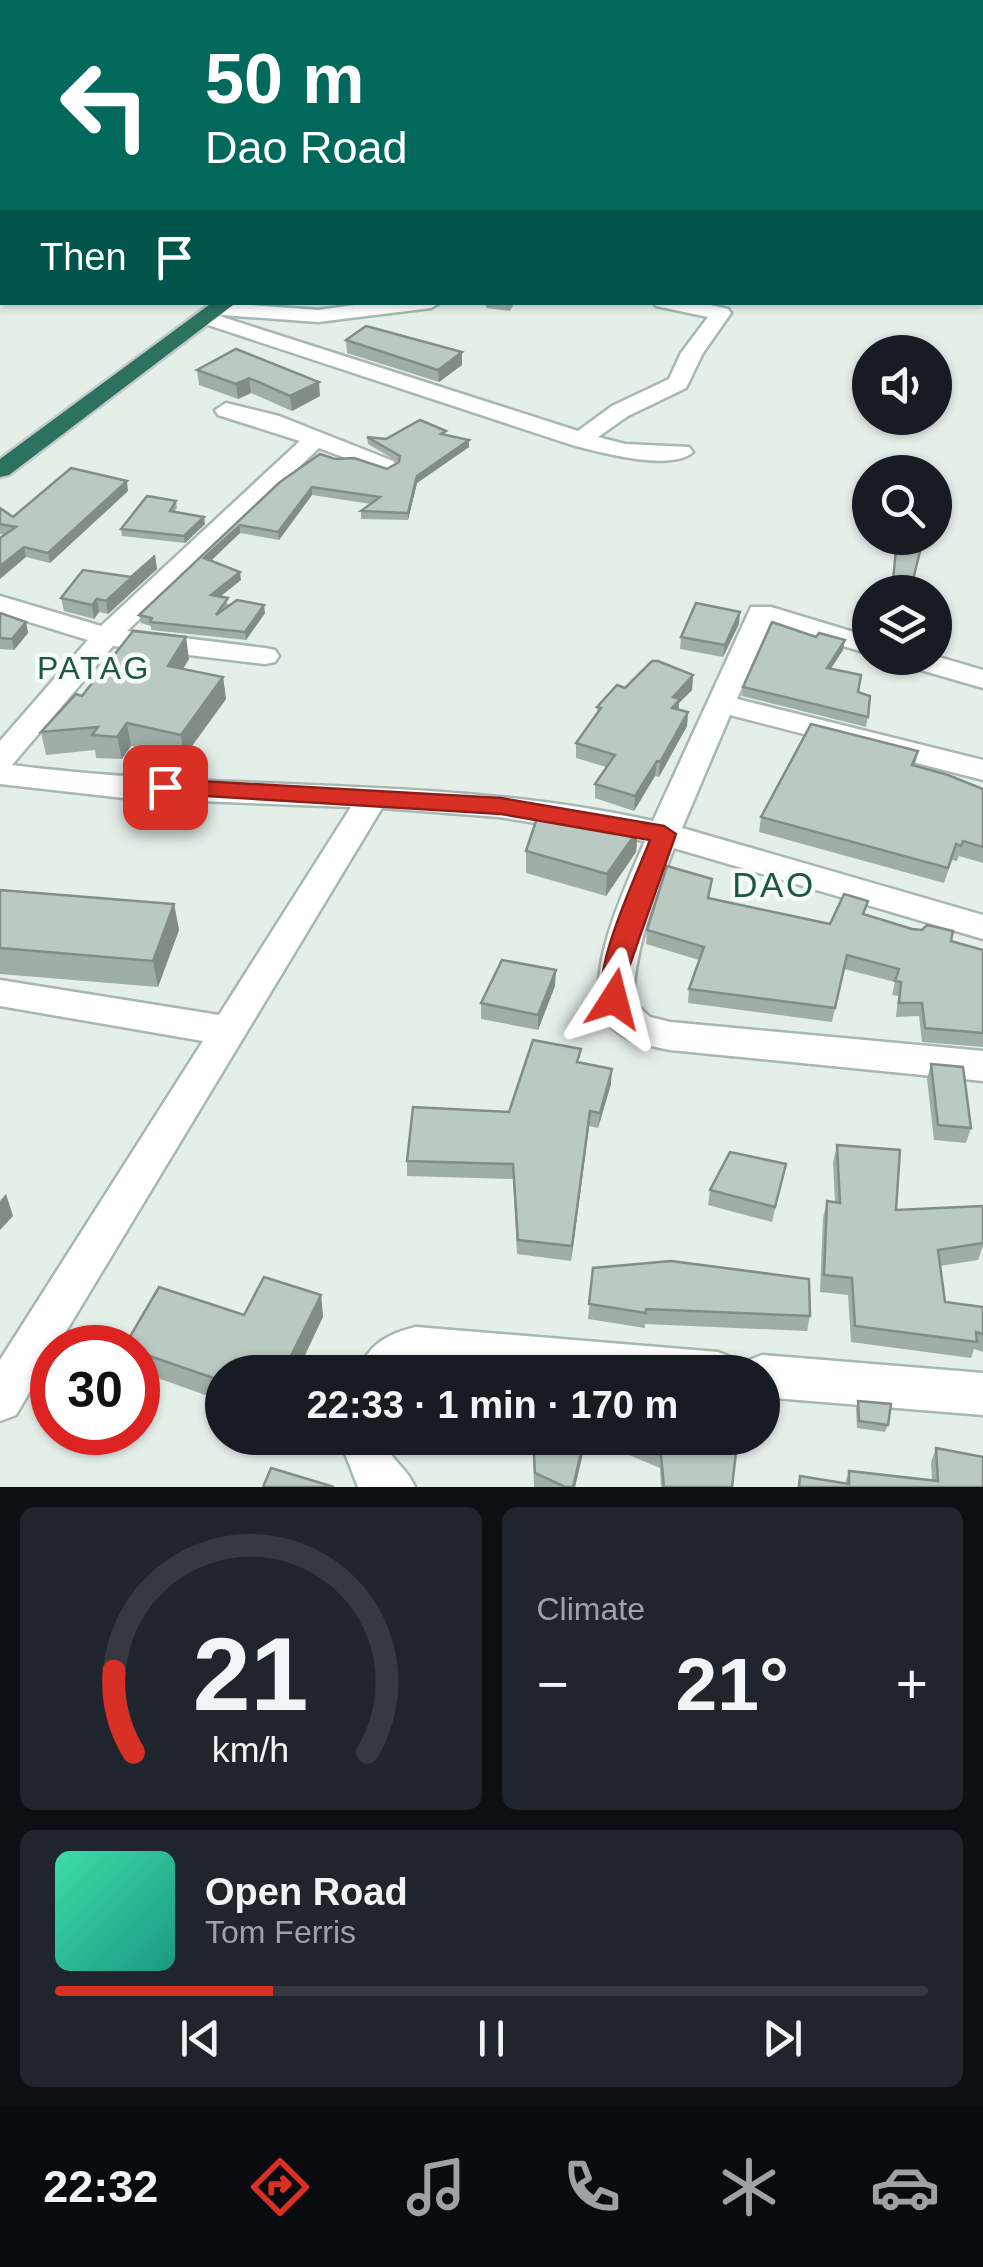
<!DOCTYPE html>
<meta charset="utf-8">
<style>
:root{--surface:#171b24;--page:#20242c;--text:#f1f3f6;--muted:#9ea1a6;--line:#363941;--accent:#d93025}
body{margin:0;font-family:Arial,sans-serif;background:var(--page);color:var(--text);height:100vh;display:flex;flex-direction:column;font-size:38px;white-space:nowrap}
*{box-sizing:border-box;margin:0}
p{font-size:32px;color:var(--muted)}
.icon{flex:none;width:55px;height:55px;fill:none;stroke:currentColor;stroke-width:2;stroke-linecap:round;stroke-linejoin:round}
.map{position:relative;height:1487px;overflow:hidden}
.drawer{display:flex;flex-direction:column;gap:20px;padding:20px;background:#0d0f14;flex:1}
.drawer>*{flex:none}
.banner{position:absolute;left:0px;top:0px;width:985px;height:305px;box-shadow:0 2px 8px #0004;background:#00695c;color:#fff;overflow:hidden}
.buttons{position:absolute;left:852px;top:335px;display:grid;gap:20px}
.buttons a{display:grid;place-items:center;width:100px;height:100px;border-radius:50%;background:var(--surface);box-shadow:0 2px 8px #0004;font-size:50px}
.speed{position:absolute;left:30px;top:1325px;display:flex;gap:20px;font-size:50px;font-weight:700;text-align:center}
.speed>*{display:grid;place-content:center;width:130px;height:130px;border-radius:50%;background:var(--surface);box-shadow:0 2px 8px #0004;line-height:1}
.speed .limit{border:15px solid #d22;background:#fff;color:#111}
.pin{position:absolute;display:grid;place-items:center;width:85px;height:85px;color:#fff;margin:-42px;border-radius:20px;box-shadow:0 5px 15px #0006}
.me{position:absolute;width:110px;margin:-55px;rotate:9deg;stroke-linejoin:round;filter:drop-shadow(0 0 8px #0008)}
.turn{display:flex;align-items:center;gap:35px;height:210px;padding:0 40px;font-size:45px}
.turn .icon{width:130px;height:130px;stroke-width:2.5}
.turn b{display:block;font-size:70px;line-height:85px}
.then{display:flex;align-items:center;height:95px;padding:0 40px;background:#0003;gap:20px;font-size:38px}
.big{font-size:75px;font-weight:800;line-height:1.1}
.drawer .tile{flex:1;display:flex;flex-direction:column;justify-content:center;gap:15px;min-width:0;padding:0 35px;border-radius:15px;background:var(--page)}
.drawer .dial{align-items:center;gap:0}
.dial svg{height:260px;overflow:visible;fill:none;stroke:var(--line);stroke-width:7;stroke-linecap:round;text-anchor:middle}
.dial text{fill:var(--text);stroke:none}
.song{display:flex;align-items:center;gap:30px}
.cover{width:120px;height:120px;border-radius:15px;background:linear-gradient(135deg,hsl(160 70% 55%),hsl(170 70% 35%))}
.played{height:10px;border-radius:5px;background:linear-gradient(90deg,var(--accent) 25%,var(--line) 25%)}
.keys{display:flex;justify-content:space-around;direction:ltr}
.heat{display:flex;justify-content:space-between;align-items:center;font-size:55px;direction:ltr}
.drawer .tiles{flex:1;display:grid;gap:20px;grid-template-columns:1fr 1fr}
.tile:last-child{grid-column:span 2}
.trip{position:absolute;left:205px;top:1355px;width:575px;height:100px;border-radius:50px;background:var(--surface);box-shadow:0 2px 8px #0004;font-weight:800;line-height:100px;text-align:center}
.menu{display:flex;height:160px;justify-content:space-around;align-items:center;background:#090b0e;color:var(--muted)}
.menu .icon{width:70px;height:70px}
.menu .selected{color:var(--accent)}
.menu b{font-size:45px;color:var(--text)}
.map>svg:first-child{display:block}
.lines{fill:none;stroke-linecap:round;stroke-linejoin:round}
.minor-casing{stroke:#a7b8b1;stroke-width:5}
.highway-casing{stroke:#c1cac8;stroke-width:5}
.minor{fill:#fff;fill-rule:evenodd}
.highway{fill:#2d7160;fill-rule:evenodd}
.wall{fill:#a0aea8}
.shaded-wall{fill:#828d88}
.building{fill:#bacac3;stroke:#828d88;stroke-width:2.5}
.route{fill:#d93025;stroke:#8d1f18;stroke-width:2.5}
.labels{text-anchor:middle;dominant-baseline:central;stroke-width:9;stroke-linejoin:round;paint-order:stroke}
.neighbourhood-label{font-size:32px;letter-spacing:2.5px;fill:#1d5646;stroke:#f6fbf8}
.quarter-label{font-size:35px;letter-spacing:2.5px;fill:#1d5646;stroke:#f6fbf8}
</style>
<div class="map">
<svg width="983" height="1487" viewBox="0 0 983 1487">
<rect width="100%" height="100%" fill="#e5efea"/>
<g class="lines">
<g class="minor-casing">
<g id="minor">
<rect x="982" y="57" width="1" height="10"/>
<rect x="0" y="110" width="2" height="10"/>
<rect x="982" y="116" width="1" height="10"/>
<polygon points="377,302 441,302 431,308 318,322 222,315 212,309 222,303 318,310"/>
<path d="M653 302H698L728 309 731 313 703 353 686 388 628 416 598 437 625 444 689 447 693 452C672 472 598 452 572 445L199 322 196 318 206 312 213 314 578 431 612 406 669 379 681 353 708 317 656 306Z"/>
<path d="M226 403 279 416 393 461 397 466 385 473 319 448 127 631 265 648 275 650 279 656 275 662 265 664 113 646 12 765C225 793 442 774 653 821L751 607H771L870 637V654L770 624 737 699 983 760V780L730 715 682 828 983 915V939L674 848C655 898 634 948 633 1002L650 1017 670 1022 983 1051V1081L670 1050C651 1046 626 1042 612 1027 575 988 627 884 645 841L499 817 382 808 56 1348H52V1354L16 1415 0 1421V1360L203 1041 0 1006V980L219 1015 351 807 124 798 0 784V741L88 640 0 613V596L101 626 300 441 218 415 215 410Z"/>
<polygon points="935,656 983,670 983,688 900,664 896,658"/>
<path d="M416 1327 718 1352 733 1358 740 1372H482L416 1367 407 1372H358C369 1344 387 1334 416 1327Z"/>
<polygon points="762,1355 983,1373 983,1415 762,1397 762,1372 742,1372 747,1361"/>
<path d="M339 1438H384C388 1459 407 1467 415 1487H358Z"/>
</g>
</g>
<g class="highway-casing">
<polygon id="highway" points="213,302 237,302 9,475 0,477 0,459"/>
</g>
<use href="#minor" class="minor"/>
<use href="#highway" class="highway"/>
</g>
<g class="wall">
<polygon points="302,302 333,302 302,305"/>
<polygon points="486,302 515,302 510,311 486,308"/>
<polygon points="346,340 462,352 462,365 439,382 347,353"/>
<polygon points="236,349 320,396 292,411 251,393 238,399 199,385 197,370"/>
<polygon points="446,435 469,440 469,447 417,483 408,520 361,519 361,511 371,504 312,495 279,540 240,533 211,561 241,580 220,597 229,605 265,613 246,640 151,630 151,626 141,623 139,615 280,482 335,459 387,469 398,462 368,444 367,437 386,439"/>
<polygon points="870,488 870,524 863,523"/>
<polygon points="128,491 50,563 26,557 5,535 0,534 0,508 13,517"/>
<polygon points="176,501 177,508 174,512 205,524 185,543 122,536 121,529"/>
<polygon points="155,556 157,569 108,614 99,612 94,619 64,611 61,598 131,577"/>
<polygon points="0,613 26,622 28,633 14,650 0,649"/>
<polygon points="739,624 723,657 680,649 681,637"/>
<polygon points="843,650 831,669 858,692 868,717 866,727 742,696 743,687"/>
<polygon points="189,659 183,669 223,677 226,699 184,757 131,746 122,759 96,758 95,750 46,755 41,732 82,696"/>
<polygon points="693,675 692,690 679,703 679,709 688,712 687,726 659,777 655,776 634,811 595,798 595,784 606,767 576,758 576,743 597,714 597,707 625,688"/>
<polygon points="918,751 915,766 983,789 983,863 959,856 957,861 952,860 944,883 759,832 761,817"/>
<polygon points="638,830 636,852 606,896 526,873 526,851"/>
<polygon points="0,890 174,904 179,930 158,987 0,974"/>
<polygon points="709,898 830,924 865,915 983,950 983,1047 922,1042 919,1016 896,1017 898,996 892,995 895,982 844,969 832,1022 688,1003 689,989 699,960 646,944 647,930"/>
<polygon points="555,986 538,1030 481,1019 481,1003"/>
<polygon points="580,1063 611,1084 598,1128 589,1126 571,1261 517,1254 513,1179 407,1176 407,1161 509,1112"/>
<polygon points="931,1064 971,1128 966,1143 934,1140 927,1079"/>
<polygon points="837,1145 896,1210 983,1206 983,1246 978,1260 940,1266 945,1302 983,1307 983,1352 974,1349 971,1358 851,1342 848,1295 820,1292 823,1218 827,1201 835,1202 833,1162"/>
<polygon points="786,1164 772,1222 708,1205 710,1190"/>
<polygon points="593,1268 810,1316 807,1331 645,1324 645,1328 588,1319"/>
<polygon points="321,1295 323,1317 222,1372 222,1401 138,1371 138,1348"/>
<polygon points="858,1401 888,1425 885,1432 857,1428 856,1408"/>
<polygon points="533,1438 583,1453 575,1487 534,1487"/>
<polygon points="599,1438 728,1438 726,1444 732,1487 661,1487 660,1468 598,1442"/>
<polygon points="936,1448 983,1487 797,1487 800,1476 845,1483 849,1471 932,1480 931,1462"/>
</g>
<g class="shaded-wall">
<polygon points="221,0 234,0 234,2 217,2"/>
<polygon points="462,352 462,365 439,382 438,370"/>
<polygon points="249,378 251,393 238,399 236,384"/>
<polygon points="319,382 320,396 292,411 290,396"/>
<polygon points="469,440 469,447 417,483 408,520 408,513 417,476"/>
<polygon points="127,481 128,491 50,563 48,553"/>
<polygon points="312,487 312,495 279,540 278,532"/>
<polygon points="204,517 205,524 185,543 184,536"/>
<polygon points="240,525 240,533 205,566 204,558"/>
<polygon points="24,547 26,557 0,579 0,566"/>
<polygon points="155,556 157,569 108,614 106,601"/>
<polygon points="240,572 241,580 212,603 211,595"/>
<polygon points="97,599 99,612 94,619 92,605"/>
<polygon points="264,605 265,613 246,640 245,632"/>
<polygon points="740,612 739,624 723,657 725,645"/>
<polygon points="26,622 28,633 14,650 12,639"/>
<polygon points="186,637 189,659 171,688 168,666"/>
<polygon points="845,640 843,650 825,677 827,668"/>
<polygon points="693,675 692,690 679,703 678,714 671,722 673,697"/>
<polygon points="223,677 226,699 184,757 181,735"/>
<polygon points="688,712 687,726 659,777 660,762"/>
<polygon points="127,723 131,746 122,759 117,737"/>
<polygon points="657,761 655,776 634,811 635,796"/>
<polygon points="638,830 636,852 606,896 607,874"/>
<polygon points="174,904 179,930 158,987 153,961"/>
<polygon points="556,970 555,986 538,1030 538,1015"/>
<polygon points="612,1069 611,1084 598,1128 600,1113"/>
<polygon points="590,1111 589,1126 571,1261 572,1246"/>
<polygon points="6,1194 13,1216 0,1230 0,1201"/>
<polygon points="321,1295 323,1317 297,1372 283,1372"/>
<polygon points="584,1439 583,1453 575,1487 573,1487"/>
</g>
<g class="building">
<polygon points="67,0 221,0 217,2 64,2"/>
<polygon points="0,28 2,29 2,52 0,51"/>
<polygon points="2,64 2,96 0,96 0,66"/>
<polygon points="366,326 462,352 438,370 346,340"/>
<polygon points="236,349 319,382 290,396 249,378 236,384 197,370"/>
<polygon points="420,420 446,431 441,434 469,440 417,476 408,513 361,511 380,497 312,487 278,532 240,525 204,558 240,572 211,595 228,598 216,615 237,600 264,605 245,632 150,622 152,618 139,615 280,482 320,454 335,459 354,458 387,469 399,462 400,456 367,437 386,439"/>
<polygon points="71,468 127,481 48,553 24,547 0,566 0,538 16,527 0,524 0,508 13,517"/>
<polygon points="870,488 870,510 866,510"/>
<polygon points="147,496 176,501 170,511 204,517 184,536 121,529"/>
<polygon points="897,538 922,543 910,592 892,592"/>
<polygon points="155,556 106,601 97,599 92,605 61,598 83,570 131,577"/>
<polygon points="696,603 740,612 725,645 681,637"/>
<polygon points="0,613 26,622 12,639 0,638"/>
<polygon points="772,622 816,637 819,633 845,640 827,668 861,675 858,692 870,696 868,717 743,687"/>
<polygon points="133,631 186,637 168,666 223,677 181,735 127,723 117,737 92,735 98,727 41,732 76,694 82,696"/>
<polygon points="652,661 658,661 693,675 673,697 680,699 672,708 688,712 660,762 657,761 635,796 595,784 615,755 576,743 601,708 597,707 617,685 625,688"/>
<polygon points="811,724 918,751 912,765 948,775 983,789 983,847 963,841 961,846 956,844 948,868 761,817"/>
<polygon points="540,809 638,830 607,874 526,851"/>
<polygon points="667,866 712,879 708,898 830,924 844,894 868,901 863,914 912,929 922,930 927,925 953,931 951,941 983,950 983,1033 925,1028 922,1003 899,1003 901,982 895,981 899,969 847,955 835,1008 689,989 704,947 647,930"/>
<polygon points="0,890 174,904 153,961 0,948"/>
<polygon points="502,960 556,970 538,1015 481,1003"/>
<polygon points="533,1040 581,1049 577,1062 612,1069 600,1113 590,1111 572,1246 518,1240 513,1164 407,1161 413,1107 509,1112"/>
<polygon points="931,1064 963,1067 971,1128 938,1125"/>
<polygon points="837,1145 900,1150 896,1210 983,1206 983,1243 938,1250 945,1302 983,1307 983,1334 976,1332 977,1342 855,1326 852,1278 824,1275 827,1201 840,1203"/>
<polygon points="730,1152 786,1164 775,1207 710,1190"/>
<polygon points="671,1261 809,1279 810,1316 646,1309 646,1313 589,1304 593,1268"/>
<polygon points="264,1277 321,1295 283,1372 222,1372 222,1381 138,1352 138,1348 124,1347 159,1287 244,1315"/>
<polygon points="626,1364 651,1372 623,1372"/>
<polygon points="689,1369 723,1372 689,1372"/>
<polygon points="858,1401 891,1404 888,1425 859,1421"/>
<polygon points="533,1438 584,1439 573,1487 565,1487 535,1473"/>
<polygon points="619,1438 727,1438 725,1444 737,1444 732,1487 664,1487 661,1455"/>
<polygon points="936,1448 983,1457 983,1487 799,1487 800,1476 849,1484 849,1471 938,1481"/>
<polygon points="271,1468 334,1487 263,1487"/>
</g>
<path class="route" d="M165 779 501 798 664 826 676 834 628 970V999L624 1006 614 1009 605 1006C588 975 637 875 650 840L501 814 157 793 154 787 157 782Z"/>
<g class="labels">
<g class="neighbourhood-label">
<text x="94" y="668">PATAG</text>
</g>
<g class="quarter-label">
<text x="774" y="884">DAO</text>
</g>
</g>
</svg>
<div class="buttons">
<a><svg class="icon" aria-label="sound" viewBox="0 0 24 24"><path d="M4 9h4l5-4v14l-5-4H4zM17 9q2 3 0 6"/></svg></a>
<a><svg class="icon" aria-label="search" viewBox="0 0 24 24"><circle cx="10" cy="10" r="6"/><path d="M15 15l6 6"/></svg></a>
<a><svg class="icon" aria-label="layers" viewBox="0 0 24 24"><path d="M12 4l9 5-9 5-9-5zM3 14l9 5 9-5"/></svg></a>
</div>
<div class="speed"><div class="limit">30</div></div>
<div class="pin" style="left:165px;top:787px;background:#d93025"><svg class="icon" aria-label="arrive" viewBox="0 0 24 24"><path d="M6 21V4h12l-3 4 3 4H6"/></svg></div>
<svg class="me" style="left:614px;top:999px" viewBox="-20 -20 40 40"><path d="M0-17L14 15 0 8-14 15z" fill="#d93025" stroke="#fff" stroke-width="4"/></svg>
<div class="trip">22:33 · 1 min · 170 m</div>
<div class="banner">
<div class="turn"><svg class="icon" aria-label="left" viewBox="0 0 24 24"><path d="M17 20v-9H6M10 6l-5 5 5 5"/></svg><div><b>50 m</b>Dao Road</div></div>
<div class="then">Then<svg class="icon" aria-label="arrive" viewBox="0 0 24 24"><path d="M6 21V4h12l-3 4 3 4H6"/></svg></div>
</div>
</div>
<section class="drawer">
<div class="tiles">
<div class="tile dial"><svg viewBox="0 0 100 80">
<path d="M14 69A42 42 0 1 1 86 69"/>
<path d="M14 69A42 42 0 0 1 8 44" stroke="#d93025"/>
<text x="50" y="56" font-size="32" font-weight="700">21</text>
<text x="50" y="72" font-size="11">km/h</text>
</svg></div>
<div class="tile"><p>Climate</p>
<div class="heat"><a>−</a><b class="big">21°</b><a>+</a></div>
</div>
<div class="tile">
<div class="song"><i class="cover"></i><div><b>Open Road</b><p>Tom Ferris</p></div></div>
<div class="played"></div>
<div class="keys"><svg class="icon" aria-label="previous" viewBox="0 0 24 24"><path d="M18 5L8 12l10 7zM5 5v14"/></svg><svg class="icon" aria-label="pause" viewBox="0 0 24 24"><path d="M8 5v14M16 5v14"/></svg><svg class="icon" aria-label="next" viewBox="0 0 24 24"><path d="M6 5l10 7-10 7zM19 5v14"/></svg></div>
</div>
</div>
</section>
<nav class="menu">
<b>22:32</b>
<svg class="icon selected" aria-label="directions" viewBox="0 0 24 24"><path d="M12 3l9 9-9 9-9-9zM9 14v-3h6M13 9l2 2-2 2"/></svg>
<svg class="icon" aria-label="music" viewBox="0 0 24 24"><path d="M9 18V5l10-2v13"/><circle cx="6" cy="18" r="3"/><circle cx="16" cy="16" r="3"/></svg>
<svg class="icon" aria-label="phone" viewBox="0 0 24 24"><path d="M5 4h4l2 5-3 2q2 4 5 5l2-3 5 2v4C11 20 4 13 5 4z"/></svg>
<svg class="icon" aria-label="climate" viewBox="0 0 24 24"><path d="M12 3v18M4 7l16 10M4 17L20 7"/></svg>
<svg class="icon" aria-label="car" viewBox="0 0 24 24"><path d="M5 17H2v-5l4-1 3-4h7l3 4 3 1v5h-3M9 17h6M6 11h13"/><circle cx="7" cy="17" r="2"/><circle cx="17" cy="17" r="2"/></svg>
</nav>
